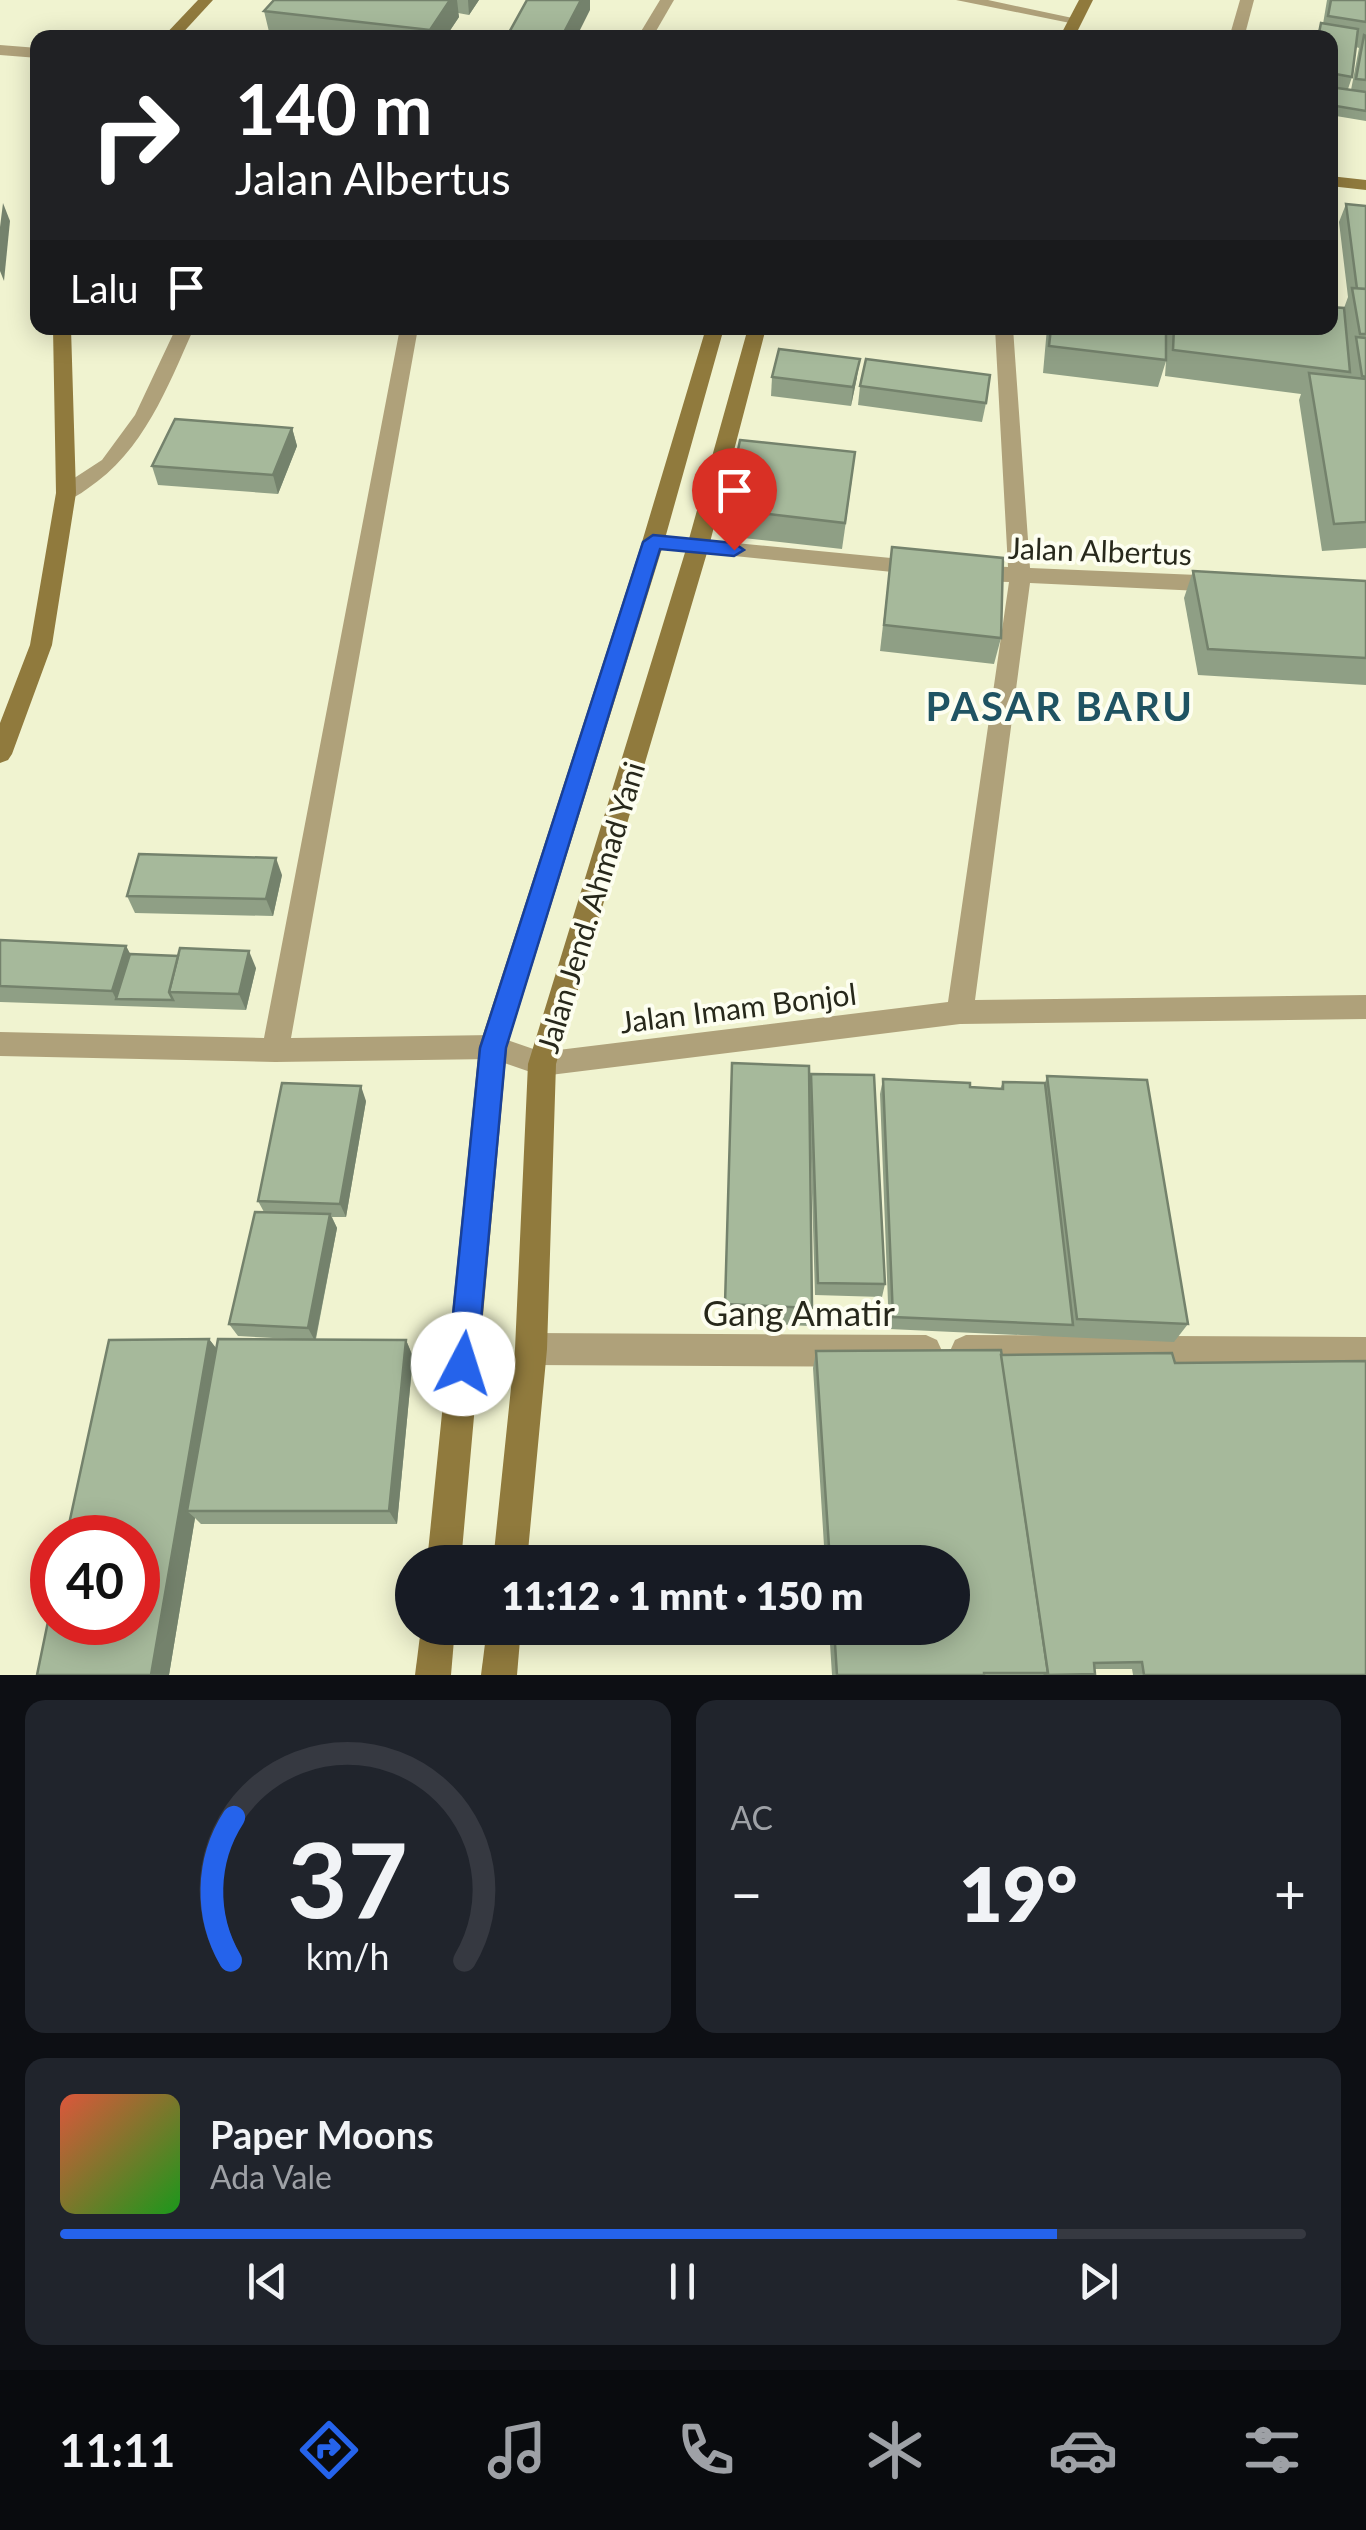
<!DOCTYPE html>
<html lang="id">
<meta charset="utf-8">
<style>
:root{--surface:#171b24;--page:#20242c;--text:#f1f3f6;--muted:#9ea1a6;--line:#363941;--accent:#2563eb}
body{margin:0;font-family:Lato,sans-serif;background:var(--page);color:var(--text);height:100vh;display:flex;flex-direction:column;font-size:38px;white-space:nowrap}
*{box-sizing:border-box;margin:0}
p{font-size:32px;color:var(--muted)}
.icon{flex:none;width:55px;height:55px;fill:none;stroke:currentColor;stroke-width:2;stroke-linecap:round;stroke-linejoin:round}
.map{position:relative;height:1675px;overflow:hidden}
.side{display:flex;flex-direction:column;gap:25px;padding:25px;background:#0d0f14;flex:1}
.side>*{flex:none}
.banner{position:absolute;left:30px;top:30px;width:1308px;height:305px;border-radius:20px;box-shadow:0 5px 25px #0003;background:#202124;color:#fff;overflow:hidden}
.speed{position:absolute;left:30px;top:1515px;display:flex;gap:20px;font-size:50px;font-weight:700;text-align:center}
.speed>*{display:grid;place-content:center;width:130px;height:130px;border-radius:50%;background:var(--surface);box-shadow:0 5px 25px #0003;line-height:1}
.speed .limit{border:15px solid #d22;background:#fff;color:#111}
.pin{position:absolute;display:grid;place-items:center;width:85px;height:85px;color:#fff;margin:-102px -42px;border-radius:50% 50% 50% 0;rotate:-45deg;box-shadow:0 0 10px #0007}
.pin .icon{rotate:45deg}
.me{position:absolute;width:110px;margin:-55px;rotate:5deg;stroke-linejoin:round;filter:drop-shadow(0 0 8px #0008)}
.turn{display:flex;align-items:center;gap:35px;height:210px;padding:0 40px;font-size:45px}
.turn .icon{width:130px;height:130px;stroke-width:2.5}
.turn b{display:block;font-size:70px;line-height:85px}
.then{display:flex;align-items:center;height:95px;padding:0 40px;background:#0003;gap:20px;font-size:38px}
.big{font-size:75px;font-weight:800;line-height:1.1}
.side .widget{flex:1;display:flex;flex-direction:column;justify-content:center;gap:15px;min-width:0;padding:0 35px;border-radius:20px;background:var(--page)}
.side .dial{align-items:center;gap:0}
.dial svg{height:260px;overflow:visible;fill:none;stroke:var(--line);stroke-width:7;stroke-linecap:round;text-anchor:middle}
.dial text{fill:var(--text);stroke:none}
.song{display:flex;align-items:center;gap:30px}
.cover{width:120px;height:120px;border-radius:15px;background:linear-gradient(135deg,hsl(10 70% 55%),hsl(120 70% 35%))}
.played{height:10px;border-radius:5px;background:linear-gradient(90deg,var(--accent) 80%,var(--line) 80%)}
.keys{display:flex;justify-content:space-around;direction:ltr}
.heat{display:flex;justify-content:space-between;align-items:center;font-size:55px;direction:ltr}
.side .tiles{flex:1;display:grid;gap:25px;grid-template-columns:1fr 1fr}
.widget:last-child{grid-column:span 2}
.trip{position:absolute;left:395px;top:1545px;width:575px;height:100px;border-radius:50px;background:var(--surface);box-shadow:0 5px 25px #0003;font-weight:800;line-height:100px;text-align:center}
.tab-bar{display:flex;height:160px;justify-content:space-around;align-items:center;background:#090b0e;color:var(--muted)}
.tab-bar .icon{width:70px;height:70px}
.tab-bar .current{color:var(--accent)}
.tab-bar b{font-size:45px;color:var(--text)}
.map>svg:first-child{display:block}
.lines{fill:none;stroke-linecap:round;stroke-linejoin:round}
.street{fill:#afa17a;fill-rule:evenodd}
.secondary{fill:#907a3d;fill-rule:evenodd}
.wall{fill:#8f9f85;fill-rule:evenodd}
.shaded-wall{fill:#74826c}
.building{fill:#a6b99b;stroke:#74826c;stroke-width:2.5}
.route{fill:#2563eb;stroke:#184099;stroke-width:2.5}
.labels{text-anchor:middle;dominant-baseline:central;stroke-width:8;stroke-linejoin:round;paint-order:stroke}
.street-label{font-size:30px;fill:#27281b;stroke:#fdfef0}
.near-street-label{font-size:35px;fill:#27281b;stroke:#fdfef0}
.district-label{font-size:40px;font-weight:bold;letter-spacing:2.5px;fill:#1f5362;stroke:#fdfef0}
</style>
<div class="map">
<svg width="1366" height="1675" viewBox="0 0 1366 1675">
<rect width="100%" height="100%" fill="#f0f3d0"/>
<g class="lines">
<g class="street">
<polygon points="660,0 674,0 652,38 637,38"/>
<polygon points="956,0 988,0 1082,20 1075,24"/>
<polygon points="1240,0 1254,0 1244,38 1229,38"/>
<polygon points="0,45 38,48 38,58 0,55"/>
<path d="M176 328H194C167 388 144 451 87 489 77 496 71 501 59 498L56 493 59 488 102 460 135 415Z"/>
<polygon points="400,328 418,328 291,1038 493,1035 542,1052 948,1002 1009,582 972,581 961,573 972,565 1008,567 995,328 1013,328 1030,568 1222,576 1233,584 1222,592 1030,583 975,1000 1366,995 1366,1019 960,1024 542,1076 493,1059 275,1062 0,1056 0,1032 264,1038"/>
<polygon points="653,535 922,561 933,568 922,575 645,547 642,542 645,537"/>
<polygon points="531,1333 926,1335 937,1340 942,1351 937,1362 926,1367 531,1365 520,1360 515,1349 520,1338"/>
<polygon points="966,1335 1366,1337 1366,1369 966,1367 955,1362 950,1351 955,1340"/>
</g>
<g class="secondary">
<polygon points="198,0 213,0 178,38 162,38"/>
<polygon points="1079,0 1093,0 1074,38 1059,38"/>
<polygon points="1330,176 1366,180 1366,190 1330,186"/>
<polygon points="53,328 71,328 76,493 52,645 12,754 8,760 0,763 0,723 30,645 56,493"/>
<polygon points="706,328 724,328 664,542 507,1047 461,1562 427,1562 479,1047 642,542"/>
<polygon points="748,328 766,328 709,546 556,1064 547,1349 527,1562 493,1562 515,1349 528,1064 687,546"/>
<polygon points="421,1628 455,1628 451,1675 415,1675"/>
<polygon points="487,1628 521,1628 517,1675 481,1675"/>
</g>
</g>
<g class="wall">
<polygon points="274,0 479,0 469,15 458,13 459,17 445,38 270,36 264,11"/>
<path d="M1327 0H1366V121L1330 115V38H1316L1321 23 1323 24ZM1356 47 1359 48 1351 90 1348 89 1352 77Z"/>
<polygon points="1346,204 1366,206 1366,548 1322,551 1299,400 1301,394 1165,376 1166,361 1158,387 1043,373 1047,328 1330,328 1344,308 1348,297 1339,222"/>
<polygon points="772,377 857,377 851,406 771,396"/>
<polygon points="860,386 986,403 982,422 858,405"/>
<polygon points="292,428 297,446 278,494 158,485 152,466"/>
<polygon points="852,479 842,549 725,536 726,509"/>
<polygon points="892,547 1001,638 994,664 880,651"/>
<polygon points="1193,571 1366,581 1366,685 1198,675 1184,598"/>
<polygon points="282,875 273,916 135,913 127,896"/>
<polygon points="0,940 126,946 130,954 256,968 246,1010 0,1002"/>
<polygon points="811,1074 885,1284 882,1297 815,1295 810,1124 812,1308 809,1326 724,1322 731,1085 809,1085"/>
<polygon points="1047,1076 1188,1324 1174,1342 889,1329 880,1094 883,1079 1000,1089 1003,1082 1045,1083"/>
<polygon points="366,1101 346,1217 332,1217 337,1228 316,1339 406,1340 413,1357 397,1524 201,1524 195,1518 169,1675 37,1675 209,1339 216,1348 292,1339 238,1336 229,1324 264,1212 258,1201"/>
<polygon points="816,1351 1001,1355 1175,1363 1366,1675 1133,1675 1132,1669 1095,1669 1095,1674 1094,1675 832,1675 829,1628 952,1628 952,1562 825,1562 813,1368"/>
</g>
<g class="shaded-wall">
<polygon points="450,0 457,0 459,17 445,38 431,38 430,30"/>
<polygon points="468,0 479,0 469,15"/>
<polygon points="581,0 590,0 590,10 576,38 561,38"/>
<polygon points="3,203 10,221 4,281 0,271 0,227"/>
<polygon points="860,359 857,377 851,406 853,387"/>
<polygon points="292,428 297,446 278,494 273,475"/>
<polygon points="276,858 282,875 273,916 266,899"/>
<polygon points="126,946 135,963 116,999 112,991"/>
<polygon points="249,951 256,968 246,1010 239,994"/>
<polygon points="361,1086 366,1101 346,1217 340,1204"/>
<polygon points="330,1214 337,1228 315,1341 308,1328"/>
<polygon points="209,1339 222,1356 187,1511 195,1518 169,1675 151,1675"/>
<polygon points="406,1340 413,1357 397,1524 389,1511"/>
</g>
<g class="building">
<polygon points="274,0 450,0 430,30 264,11"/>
<polygon points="527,0 581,0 561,38 506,38"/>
<polygon points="1331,0 1366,0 1366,22 1328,16"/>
<polygon points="1321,23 1358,29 1352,77 1330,73 1330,38 1318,38"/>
<polygon points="1364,35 1366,36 1366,80 1356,79"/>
<polygon points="1330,87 1366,92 1366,111 1330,105"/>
<polygon points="1346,204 1366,206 1366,289 1357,289"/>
<polygon points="1352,288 1366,289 1366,334 1360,334"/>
<polygon points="1330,307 1344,308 1350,372 1173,350 1174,328 1330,328"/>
<polygon points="1051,328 1166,328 1166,360 1049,346"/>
<polygon points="1356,337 1366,338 1366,377 1362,376"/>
<polygon points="779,349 860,359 853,387 772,377"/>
<polygon points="866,359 990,375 986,403 860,386"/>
<polygon points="1309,373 1366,379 1366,522 1334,524"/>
<polygon points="175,419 292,428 273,475 152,466"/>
<polygon points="740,440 855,452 845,523 726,509"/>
<polygon points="892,547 1003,558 1001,638 884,625"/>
<polygon points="1193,571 1366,581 1366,658 1208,649"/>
<polygon points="139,854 276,858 266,899 127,896"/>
<polygon points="0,940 126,946 112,991 0,986"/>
<polygon points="180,948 249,951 239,994 169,992"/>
<polygon points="130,954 178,956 169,992 173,1000 116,999"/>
<polygon points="732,1063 809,1066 812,1308 725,1304"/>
<polygon points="811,1074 874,1075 885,1284 818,1283"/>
<polygon points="1047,1076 1147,1080 1188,1324 1077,1319"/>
<polygon points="883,1079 970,1083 970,1087 1003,1089 1003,1082 1045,1083 1073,1325 893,1317"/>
<polygon points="282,1083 361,1086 340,1204 258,1201"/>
<polygon points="255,1212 330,1214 308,1328 229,1324"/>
<polygon points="209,1339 151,1675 37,1675 52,1602 52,1622 138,1622 138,1538 66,1538 109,1340"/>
<polygon points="218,1339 406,1340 389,1511 187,1511"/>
<polygon points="1001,1350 1048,1673 984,1673 984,1675 837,1675 834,1628 952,1628 952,1562 830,1562 816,1351"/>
<polygon points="1172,1353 1175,1363 1366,1361 1366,1675 1144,1675 1142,1662 1094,1663 1095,1674 1045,1675 1048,1673 1001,1355"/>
</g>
<polygon class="route" points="653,535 734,543 744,550 734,556 660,549 506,1048 477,1364 473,1375 463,1379 453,1375 448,1364 480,1048 643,542"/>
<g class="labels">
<g class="street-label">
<text transform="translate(1100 550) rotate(2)">Jalan Albertus</text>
<text transform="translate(590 907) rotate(-73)">Jalan Jend. Ahmad Yani</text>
<text transform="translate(738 1007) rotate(-7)">Jalan Imam Bonjol</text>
</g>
<g class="near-street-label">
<text x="799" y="1312">Gang Amatir</text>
</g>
<g class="district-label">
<text x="1060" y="706">PASAR BARU</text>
</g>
</g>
</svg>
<div class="speed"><div class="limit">40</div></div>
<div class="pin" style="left:734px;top:550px;background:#d93025"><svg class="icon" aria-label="arrive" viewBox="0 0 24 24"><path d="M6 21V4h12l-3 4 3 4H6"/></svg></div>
<svg class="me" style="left:463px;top:1364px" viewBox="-20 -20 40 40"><circle r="19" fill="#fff"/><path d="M0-13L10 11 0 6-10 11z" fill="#2563eb"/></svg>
<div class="trip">11:12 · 1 mnt · 150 m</div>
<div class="banner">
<div class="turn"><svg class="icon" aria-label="right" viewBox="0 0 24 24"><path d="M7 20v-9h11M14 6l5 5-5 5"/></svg><div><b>140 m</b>Jalan Albertus</div></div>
<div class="then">Lalu<svg class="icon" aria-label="arrive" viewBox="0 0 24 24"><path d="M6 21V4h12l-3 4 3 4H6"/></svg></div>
</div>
</div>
<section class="side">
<div class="tiles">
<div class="widget dial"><svg viewBox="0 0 100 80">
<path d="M14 69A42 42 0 1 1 86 69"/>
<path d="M14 69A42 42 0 0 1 15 25" stroke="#2563eb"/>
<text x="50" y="56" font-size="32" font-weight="700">37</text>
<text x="50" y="72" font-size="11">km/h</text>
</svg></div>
<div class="widget"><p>AC</p>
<div class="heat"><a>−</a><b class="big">19°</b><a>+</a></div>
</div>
<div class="widget">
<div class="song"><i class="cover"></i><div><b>Paper Moons</b><p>Ada Vale</p></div></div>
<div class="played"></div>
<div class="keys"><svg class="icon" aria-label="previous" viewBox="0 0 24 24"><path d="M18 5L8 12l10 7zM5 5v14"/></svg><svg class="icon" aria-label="pause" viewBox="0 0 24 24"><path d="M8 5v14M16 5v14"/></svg><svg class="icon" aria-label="next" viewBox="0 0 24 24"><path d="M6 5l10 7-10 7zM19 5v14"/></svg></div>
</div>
</div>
</section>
<nav class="tab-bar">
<b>11:11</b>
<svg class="icon current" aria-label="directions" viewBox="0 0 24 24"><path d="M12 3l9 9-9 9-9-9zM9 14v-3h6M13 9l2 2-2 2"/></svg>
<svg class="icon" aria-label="music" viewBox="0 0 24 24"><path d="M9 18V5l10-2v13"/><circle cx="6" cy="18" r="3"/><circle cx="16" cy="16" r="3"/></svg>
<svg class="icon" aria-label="phone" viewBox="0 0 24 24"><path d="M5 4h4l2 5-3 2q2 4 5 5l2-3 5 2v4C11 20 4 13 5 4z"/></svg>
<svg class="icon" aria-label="climate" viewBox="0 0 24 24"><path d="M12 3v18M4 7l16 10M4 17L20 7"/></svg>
<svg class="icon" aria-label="car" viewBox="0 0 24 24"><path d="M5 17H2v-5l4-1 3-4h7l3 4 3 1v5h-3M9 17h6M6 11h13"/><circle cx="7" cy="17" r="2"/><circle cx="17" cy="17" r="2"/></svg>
<svg class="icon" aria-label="filters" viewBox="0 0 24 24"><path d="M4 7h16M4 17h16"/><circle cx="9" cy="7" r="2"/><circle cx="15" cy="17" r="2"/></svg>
</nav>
